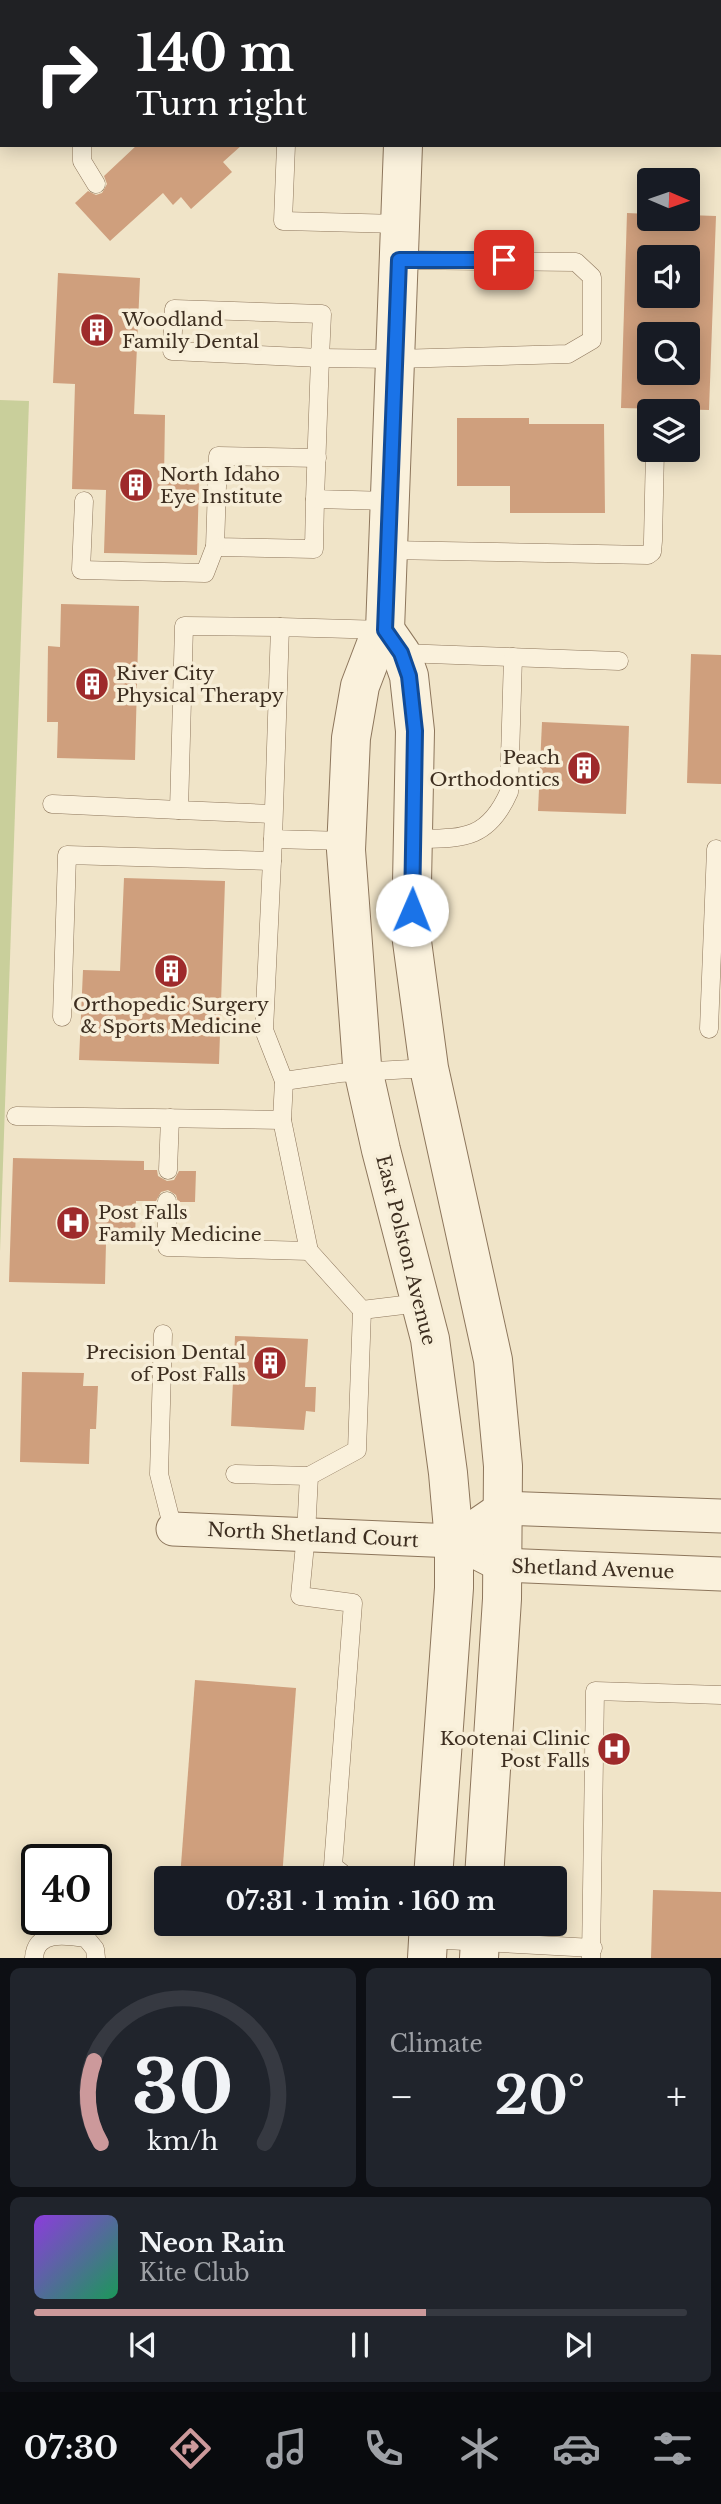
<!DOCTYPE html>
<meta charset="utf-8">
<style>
:root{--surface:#171b24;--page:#20242c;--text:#f1f3f6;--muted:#9ea1a6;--line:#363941;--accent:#cc999b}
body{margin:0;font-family:"Libre Baskerville",serif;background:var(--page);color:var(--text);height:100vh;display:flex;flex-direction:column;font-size:26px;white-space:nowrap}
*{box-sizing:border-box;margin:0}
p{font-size:23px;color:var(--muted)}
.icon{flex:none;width:38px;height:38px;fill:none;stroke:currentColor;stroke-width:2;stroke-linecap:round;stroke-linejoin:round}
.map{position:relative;height:1958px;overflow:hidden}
.drawer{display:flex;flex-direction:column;gap:10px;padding:10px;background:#0d0f14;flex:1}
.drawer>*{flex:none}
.hud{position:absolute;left:0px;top:0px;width:721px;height:147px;box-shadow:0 4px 18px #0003;background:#202124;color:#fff;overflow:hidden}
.needle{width:46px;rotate:92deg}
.buttons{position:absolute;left:637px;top:168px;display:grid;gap:14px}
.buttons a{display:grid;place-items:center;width:63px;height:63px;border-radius:7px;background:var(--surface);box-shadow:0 4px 18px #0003;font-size:35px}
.speed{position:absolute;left:21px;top:1844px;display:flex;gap:14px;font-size:35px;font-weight:700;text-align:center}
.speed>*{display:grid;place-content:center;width:91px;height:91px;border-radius:50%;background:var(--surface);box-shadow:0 4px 18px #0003;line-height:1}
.speed .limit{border:4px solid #111;border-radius:10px;background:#fff;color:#111}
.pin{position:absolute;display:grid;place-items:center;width:60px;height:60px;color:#fff;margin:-30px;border-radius:14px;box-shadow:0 4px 10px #0006}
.me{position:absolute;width:77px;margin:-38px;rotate:1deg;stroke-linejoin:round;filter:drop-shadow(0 0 5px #0008)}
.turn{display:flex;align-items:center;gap:24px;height:147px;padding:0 21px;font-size:32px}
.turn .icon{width:91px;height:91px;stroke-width:2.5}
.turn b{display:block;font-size:49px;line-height:60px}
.big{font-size:52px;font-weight:700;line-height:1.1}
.drawer .card{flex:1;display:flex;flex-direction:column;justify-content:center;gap:10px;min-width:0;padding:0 24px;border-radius:10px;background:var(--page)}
.drawer .dial{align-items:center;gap:0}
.dial svg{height:182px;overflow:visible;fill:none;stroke:var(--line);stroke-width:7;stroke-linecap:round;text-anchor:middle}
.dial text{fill:var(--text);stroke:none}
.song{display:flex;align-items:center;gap:21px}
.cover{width:84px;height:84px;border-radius:10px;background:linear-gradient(135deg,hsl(270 70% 55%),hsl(150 70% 35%))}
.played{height:7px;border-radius:4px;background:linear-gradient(90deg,var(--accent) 60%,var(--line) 60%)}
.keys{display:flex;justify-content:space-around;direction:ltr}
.heat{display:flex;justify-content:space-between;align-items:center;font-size:38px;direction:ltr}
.drawer .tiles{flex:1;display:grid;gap:10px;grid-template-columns:1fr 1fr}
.card:last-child{grid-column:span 2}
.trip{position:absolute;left:154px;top:1866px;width:413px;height:70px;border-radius:7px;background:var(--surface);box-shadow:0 4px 18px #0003;font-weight:700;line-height:70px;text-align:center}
.dock{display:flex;height:112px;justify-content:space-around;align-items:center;background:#090b0e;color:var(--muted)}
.dock .icon{width:49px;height:49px}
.dock .on{color:var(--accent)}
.dock b{font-size:32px;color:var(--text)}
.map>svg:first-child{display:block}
.green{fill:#c9cf9b}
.building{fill:#cf9f7d;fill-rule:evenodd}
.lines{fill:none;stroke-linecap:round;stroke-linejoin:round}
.service-casing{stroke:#8d765c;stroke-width:19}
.minor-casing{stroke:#8d765c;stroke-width:35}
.tertiary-casing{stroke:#8d765c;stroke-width:40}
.service{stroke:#faf1dc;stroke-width:18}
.minor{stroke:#faf1dc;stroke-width:33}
.tertiary{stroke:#faf1dc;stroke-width:38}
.route-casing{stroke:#114b97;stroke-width:18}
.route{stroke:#1a73e8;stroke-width:12}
.labels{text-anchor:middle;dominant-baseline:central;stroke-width:7;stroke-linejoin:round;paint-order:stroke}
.poi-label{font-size:19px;fill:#3d2e20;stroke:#f7eed8;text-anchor:start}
.street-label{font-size:19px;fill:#3d2e20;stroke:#f7eed8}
</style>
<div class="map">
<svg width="721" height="1958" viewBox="0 0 721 1958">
<rect width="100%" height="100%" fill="#f0e4c8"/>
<polygon class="green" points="0,400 29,401 0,1252"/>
<g class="building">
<polygon points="137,145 242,145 223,162 232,172 191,209 181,197 173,205 163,193 110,241 75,203 88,191 96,195 102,193 107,184 104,176"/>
<path d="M627 213 649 214V219H688V215L716 216 709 410 621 408ZM649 257H688V296H649ZM649 334H688V373H649Z"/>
<polygon points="58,273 140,278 134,414 165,415 164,480 199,481 197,555 104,553 106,490 72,489 75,384 53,383"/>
<polygon points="457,418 529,418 529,424 604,424 605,513 510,513 510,486 457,486"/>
<polygon points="61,604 139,606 135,760 57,758 58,722 47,722 48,646 60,647"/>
<polygon points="691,654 721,655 721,784 687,783"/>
<polygon points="542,722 629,726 626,814 538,811"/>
<polygon points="124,878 225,881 219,1064 79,1060 83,970 120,971"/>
<polygon points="13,1158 144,1161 144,1170 157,1170 158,1176 167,1181 174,1180 179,1171 196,1171 195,1202 178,1202 176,1195 168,1190 161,1192 156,1201 136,1201 135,1243 106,1243 105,1284 9,1282"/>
<polygon points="235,1336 308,1339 305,1387 316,1387 315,1412 306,1411 304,1430 231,1426"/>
<polygon points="22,1372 84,1373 83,1386 98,1386 96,1429 90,1429 89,1464 20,1462"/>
<polygon points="195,1680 296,1688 282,1878 180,1878"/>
<polygon points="653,1890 721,1892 721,1958 651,1958"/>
</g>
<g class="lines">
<g class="service-casing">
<g id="service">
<polyline points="97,2 97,0"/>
<polyline points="291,2 291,0"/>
<polyline points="480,2 480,0"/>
<polyline points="719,84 721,84"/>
<polyline points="82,145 82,161 96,184"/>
<polyline points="286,145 283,221 400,224"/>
<polygon points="174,309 322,314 320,358 172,351"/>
<polyline points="315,499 314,549 215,547 218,456 317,458"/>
<polyline points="84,501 81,570 205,573 215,547"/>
<polyline points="390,501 315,499 320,358 395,359 568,354 592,340 592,277 576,262 399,260"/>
<polyline points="388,550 648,555 652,552 653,541 655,450"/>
<polyline points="401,653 619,661"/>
<polyline points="52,804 179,810"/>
<polyline points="273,814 179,810 184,626 280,627"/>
<polyline points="273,839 264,1030 284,1081 340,1073 429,1068"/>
<path d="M412 839C460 838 487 842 509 792L513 657"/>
<polyline points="346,841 273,839 280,627 385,630"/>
<polyline points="62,1017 67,855 272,861"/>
<polyline points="709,1029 716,849"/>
<polyline points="284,1081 282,1120 309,1251 362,1310 420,1303"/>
<polyline points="16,1116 282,1120"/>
<polyline points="168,1170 170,1118"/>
<polyline points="167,1201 167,1247 309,1251"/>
<polyline points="163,1334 159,1474 173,1529"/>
<polyline points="235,1474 309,1476"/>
<polyline points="348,1878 333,1866 353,1603 300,1596 306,1534 309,1476 357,1450 362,1310"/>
<polyline points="428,1939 593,1948"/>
<path d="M34 1958C36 1930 66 1935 86 1938L95 1949 96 1958"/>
<polyline points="591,1958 595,1691 721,1695"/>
</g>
</g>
<g class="minor-casing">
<g id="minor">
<polyline points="173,1529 454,1541 501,1565 721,1574"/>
<polyline points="454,1541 502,1508 721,1516"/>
</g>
</g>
<g class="tertiary-casing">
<g id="tertiary">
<polyline points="409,2 409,0"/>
<polyline points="403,145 385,630 376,644 360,686 351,738 346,850 362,1065 381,1150 430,1339 448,1473 454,1541 454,1588 433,1878"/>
<polyline points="385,630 401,653 409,676 415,731 411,934 429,1068 493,1360 503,1466 502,1599 484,1878"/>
<polyline points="427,1958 429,1923"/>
<polyline points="479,1958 481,1923"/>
</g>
</g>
<use href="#service" class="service"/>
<use href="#minor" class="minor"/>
<use href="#tertiary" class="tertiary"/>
</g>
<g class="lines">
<g class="route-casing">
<polyline id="route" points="412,910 415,731 409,676 401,653 385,630 399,260 504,260"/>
</g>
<use href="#route" class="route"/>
</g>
<defs>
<g id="building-disc" transform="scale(1.75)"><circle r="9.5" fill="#9e2a2b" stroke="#f7eed8"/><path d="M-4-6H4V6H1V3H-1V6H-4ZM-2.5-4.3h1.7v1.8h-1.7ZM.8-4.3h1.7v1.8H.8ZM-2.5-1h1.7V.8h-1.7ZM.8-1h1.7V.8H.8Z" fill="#fff"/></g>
<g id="hospital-disc" transform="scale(1.75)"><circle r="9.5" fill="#9e2a2b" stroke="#f7eed8"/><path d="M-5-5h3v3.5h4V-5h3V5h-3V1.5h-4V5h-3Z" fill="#fff"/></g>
</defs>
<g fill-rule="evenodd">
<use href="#building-disc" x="97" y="330"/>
<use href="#building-disc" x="136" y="485"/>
<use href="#building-disc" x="92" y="684"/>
<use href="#building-disc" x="584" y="768"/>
<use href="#building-disc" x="171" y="971"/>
<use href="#hospital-disc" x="73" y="1223"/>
<use href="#building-disc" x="270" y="1363"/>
<use href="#hospital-disc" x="614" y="1749"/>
</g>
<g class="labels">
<g class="poi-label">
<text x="122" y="319">Woodland<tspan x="122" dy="22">Family Dental</tspan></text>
<text x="160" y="474">North Idaho<tspan x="160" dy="22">Eye Institute</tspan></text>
<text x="116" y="673">River City<tspan x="116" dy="22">Physical Therapy</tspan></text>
<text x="560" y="757" text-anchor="end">Peach<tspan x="560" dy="22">Orthodontics</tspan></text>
<text x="171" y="1004" text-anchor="middle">Orthopedic Surgery<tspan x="171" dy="22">&amp; Sports Medicine</tspan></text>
<text x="98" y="1212">Post Falls<tspan x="98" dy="22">Family Medicine</tspan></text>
<text x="246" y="1352" text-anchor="end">Precision Dental<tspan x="246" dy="22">of Post Falls</tspan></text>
<text x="590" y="1738" text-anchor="end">Kootenai Clinic<tspan x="590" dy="22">Post Falls</tspan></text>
</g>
<g class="street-label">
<text transform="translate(406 1250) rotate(76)">East Polston Avenue</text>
<text transform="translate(313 1535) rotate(3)">North Shetland Court</text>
<text transform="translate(593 1569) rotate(2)">Shetland Avenue</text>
</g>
</g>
</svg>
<div class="buttons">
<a><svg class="needle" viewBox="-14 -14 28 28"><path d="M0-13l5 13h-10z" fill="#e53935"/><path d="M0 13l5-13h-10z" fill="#9ea1a6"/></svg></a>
<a><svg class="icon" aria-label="sound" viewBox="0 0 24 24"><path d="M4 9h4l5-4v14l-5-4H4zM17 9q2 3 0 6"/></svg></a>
<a><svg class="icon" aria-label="search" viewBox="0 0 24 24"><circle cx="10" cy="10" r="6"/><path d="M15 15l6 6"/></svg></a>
<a><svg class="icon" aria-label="layers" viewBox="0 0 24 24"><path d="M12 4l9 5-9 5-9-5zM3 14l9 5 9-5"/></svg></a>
</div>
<div class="speed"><div class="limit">40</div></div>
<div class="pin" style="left:504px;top:260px;background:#d93025"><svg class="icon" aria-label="arrive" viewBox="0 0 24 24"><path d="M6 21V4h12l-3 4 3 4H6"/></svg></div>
<svg class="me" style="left:412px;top:910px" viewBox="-20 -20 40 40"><circle r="19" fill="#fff"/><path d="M0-13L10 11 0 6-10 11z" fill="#1a73e8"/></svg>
<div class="trip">07:31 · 1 min · 160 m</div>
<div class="hud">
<div class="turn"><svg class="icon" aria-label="right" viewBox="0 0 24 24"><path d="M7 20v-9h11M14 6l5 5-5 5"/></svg><div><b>140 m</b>Turn right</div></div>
</div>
</div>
<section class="drawer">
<div class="tiles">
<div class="card dial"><svg viewBox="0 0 100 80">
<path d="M14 69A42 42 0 1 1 86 69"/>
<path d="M14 69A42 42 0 0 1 11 33" stroke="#cc999b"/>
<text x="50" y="56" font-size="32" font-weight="700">30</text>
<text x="50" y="72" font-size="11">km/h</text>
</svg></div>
<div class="card"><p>Climate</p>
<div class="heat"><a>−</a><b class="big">20°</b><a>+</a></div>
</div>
<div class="card">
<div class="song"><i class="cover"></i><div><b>Neon Rain</b><p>Kite Club</p></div></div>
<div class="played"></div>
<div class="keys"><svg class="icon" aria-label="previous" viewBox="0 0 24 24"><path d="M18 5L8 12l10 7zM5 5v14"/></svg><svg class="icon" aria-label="pause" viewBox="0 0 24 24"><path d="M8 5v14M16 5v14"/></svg><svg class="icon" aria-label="next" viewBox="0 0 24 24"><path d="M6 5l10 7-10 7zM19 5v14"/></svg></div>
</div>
</div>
</section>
<nav class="dock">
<b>07:30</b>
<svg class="icon on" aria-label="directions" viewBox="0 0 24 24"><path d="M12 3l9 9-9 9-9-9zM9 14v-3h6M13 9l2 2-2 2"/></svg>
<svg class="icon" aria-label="music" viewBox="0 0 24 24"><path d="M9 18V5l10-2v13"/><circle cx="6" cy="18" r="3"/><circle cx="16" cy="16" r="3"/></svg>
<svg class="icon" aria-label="phone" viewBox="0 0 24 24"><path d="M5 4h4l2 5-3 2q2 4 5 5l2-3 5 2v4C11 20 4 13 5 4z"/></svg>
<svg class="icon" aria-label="climate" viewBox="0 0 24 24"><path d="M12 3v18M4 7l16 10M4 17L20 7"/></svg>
<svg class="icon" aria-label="car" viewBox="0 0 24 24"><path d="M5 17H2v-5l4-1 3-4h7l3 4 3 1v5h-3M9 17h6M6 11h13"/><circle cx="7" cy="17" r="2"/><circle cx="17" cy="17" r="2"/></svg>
<svg class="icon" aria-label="filters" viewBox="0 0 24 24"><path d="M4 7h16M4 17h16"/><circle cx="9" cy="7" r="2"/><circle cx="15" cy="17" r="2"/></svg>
</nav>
